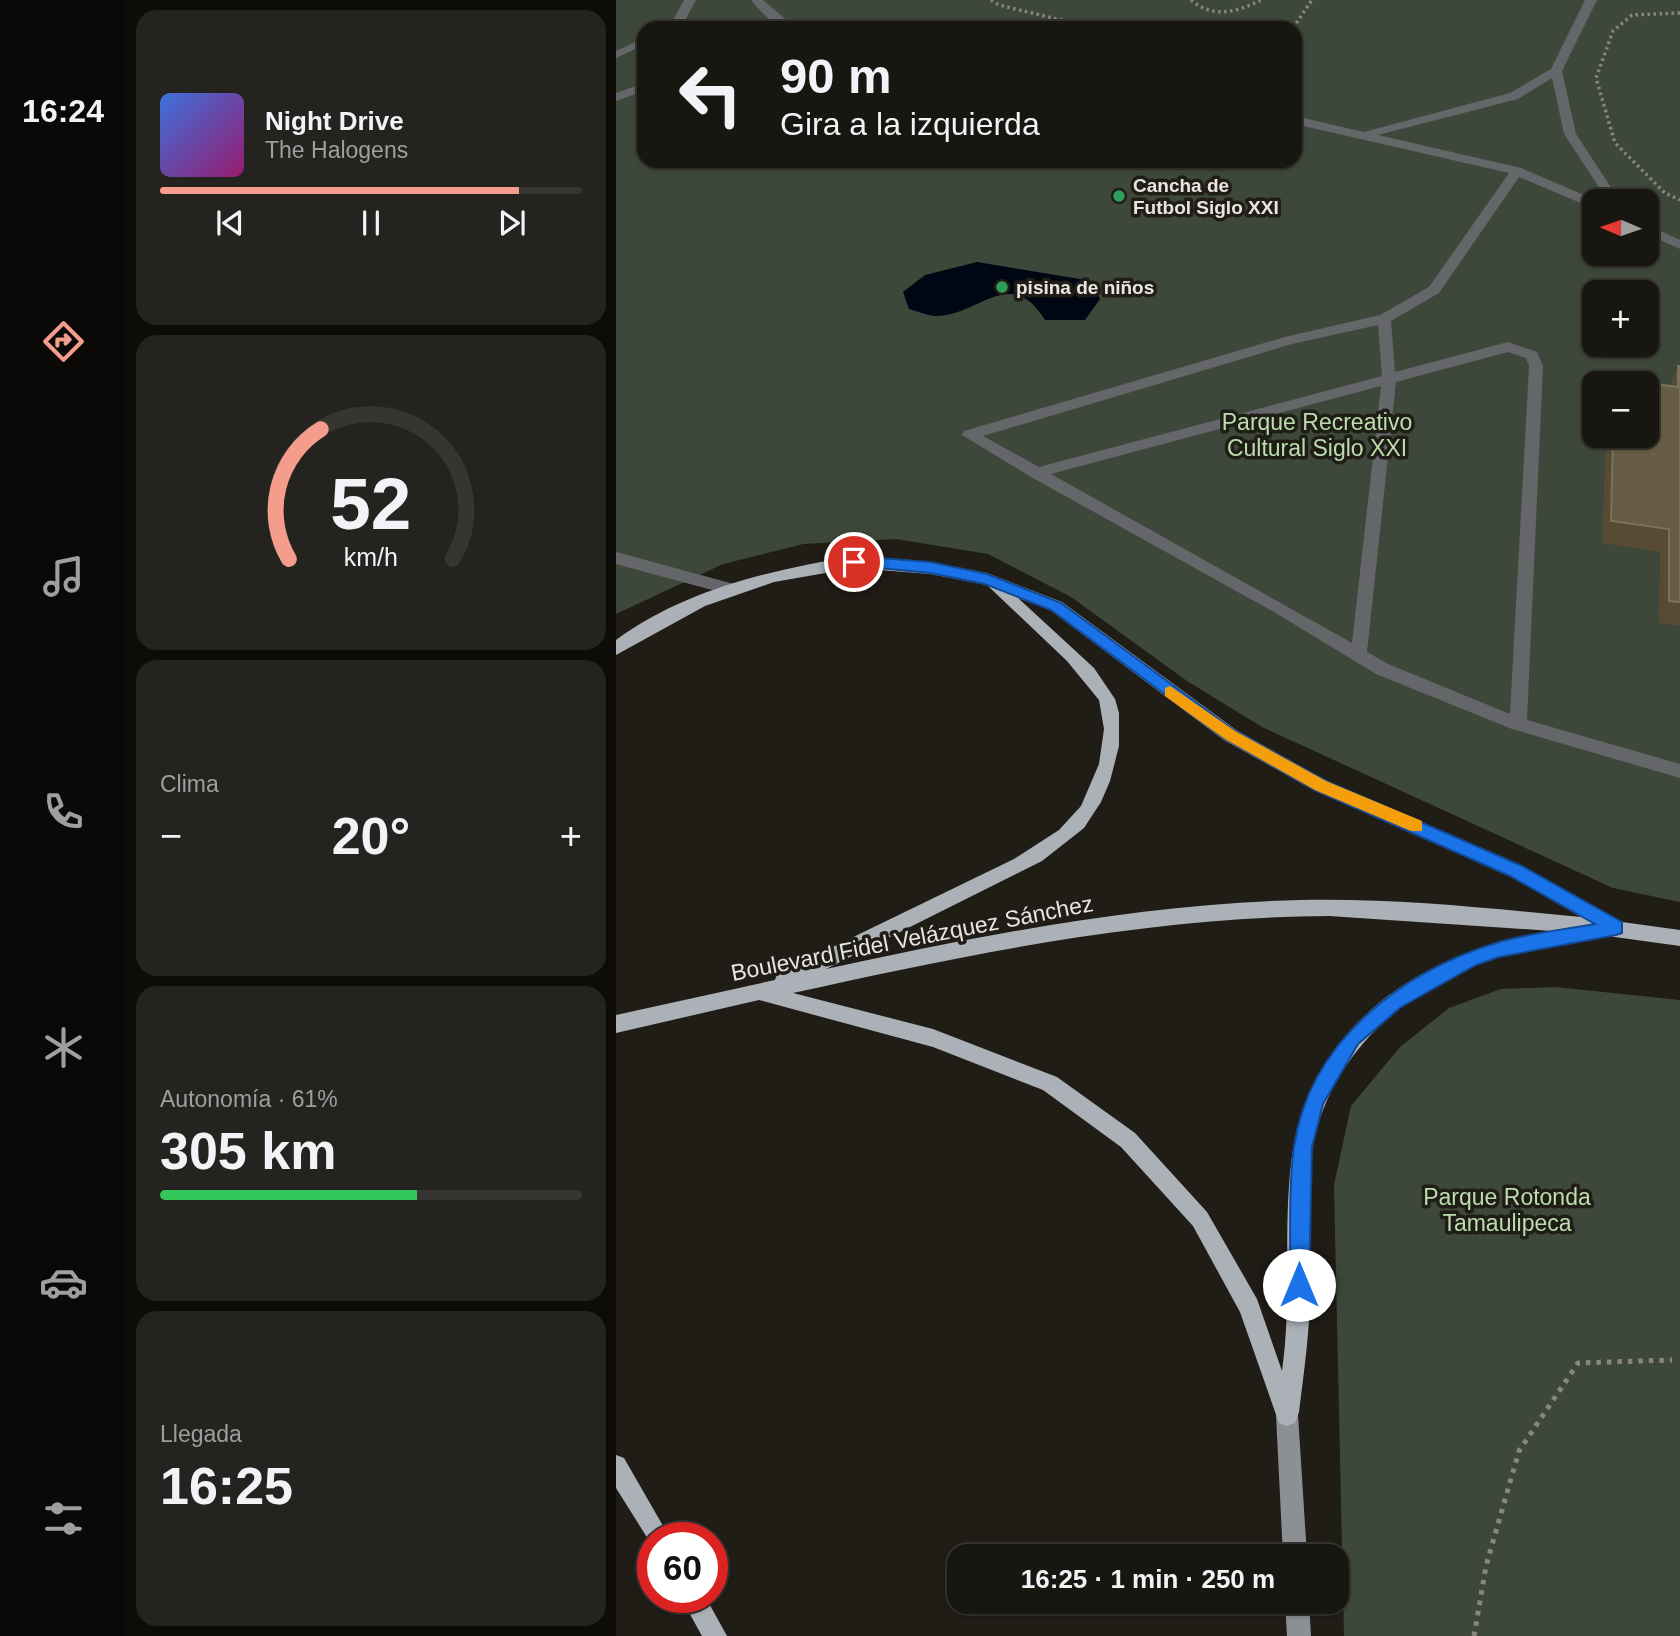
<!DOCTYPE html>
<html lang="es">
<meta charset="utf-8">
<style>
:root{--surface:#181611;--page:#25231f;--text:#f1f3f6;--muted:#9f9f9f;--line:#363531;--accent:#f49d8c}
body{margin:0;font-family:Arial,sans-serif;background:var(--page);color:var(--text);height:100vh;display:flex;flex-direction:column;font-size:26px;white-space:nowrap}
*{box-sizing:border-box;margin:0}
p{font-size:23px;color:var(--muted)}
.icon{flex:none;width:38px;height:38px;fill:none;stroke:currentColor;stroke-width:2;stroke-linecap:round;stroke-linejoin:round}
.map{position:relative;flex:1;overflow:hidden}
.panel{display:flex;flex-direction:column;gap:10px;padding:10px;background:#0d0c09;width:490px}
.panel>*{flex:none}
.guide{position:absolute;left:21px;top:21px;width:665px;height:147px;border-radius:21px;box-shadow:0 2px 5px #0004,0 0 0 2px var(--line);background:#181611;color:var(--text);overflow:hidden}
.needle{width:46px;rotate:272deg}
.controls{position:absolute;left:966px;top:189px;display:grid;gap:14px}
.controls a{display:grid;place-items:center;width:77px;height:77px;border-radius:14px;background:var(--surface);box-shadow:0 2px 5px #0004,0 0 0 2px var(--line);font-size:35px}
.speed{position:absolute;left:21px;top:1522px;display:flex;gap:14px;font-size:35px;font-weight:700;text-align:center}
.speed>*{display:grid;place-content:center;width:91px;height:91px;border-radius:50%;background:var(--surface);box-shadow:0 2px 5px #0004,0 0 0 2px var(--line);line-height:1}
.speed .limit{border:10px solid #d22;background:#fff;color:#111}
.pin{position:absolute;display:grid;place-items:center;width:60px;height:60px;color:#fff;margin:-30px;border:4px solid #fff;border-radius:50%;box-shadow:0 2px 7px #0007}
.me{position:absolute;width:77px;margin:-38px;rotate:0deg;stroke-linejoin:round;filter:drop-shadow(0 0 5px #0008)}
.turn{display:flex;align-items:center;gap:24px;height:147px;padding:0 28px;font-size:32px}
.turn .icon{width:91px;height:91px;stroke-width:2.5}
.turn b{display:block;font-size:49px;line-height:60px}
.big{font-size:52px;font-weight:800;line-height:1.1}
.panel .tile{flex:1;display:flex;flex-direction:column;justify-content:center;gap:10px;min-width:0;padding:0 24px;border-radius:21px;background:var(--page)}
.panel .dial{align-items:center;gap:0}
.dial svg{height:182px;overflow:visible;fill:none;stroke:var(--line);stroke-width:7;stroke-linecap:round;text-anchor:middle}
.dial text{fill:var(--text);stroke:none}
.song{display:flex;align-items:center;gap:21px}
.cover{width:84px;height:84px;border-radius:10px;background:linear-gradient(135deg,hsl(220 70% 55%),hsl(320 70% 35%))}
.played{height:7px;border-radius:4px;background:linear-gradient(90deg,var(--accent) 85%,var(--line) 85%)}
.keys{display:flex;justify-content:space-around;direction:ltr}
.heat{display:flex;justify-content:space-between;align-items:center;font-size:38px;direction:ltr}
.charge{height:10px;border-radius:5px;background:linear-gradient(90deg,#34c759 61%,var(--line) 0)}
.trip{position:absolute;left:331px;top:1544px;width:402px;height:70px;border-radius:21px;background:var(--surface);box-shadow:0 2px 5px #0004,0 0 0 2px var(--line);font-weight:800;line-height:70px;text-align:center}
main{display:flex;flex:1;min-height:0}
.tabs{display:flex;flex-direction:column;width:126px;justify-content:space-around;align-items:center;background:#0a0907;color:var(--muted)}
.tabs .icon{width:49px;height:49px}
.tabs .on{color:var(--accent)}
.tabs b{font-size:32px;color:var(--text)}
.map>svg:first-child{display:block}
.green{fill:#3e483a;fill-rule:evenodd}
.water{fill:#000613}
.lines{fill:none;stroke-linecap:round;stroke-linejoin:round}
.path-far1{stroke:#898681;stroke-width:3.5;stroke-dasharray:2.5 3.5;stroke-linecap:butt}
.path{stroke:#898681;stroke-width:5;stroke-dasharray:4.5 6;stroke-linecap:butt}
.service{fill:#646669;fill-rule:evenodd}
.minor{fill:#646669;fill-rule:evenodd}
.secondary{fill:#8c9095;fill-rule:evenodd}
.primary{fill:#abb1b7;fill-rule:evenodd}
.wall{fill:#574c33}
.building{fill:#675c46;stroke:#7b725e;stroke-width:2}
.route{fill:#1a73e8;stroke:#114b97;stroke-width:2}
.slow{fill:#f59e0b}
.leisure-dot{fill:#2e9e5b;stroke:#201d17;stroke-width:2.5}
.labels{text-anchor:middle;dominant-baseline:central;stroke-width:7;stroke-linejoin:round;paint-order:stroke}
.far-poi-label{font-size:19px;font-weight:bold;fill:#e8e5e1;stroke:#201d17;text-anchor:start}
.park-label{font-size:23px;fill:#bbddae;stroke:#201d17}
.street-label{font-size:23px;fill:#e8e5e1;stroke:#201d17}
</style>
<main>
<nav class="tabs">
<b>16:24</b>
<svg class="icon on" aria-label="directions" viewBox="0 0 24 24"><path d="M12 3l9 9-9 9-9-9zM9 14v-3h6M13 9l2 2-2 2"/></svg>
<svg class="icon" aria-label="music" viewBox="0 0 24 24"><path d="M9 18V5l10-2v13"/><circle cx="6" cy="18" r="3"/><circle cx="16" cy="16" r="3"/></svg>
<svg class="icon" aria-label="phone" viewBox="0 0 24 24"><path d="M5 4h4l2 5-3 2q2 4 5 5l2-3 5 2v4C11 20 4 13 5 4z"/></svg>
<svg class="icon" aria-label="climate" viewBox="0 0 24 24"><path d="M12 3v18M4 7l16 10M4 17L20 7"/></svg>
<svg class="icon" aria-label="car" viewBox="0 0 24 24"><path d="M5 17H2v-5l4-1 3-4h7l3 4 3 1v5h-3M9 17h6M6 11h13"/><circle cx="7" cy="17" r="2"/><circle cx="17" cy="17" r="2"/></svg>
<svg class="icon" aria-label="filters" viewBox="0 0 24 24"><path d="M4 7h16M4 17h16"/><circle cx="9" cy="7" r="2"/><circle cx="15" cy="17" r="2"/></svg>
</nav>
<section class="panel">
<div class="tile">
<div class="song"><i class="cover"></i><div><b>Night Drive</b><p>The Halogens</p></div></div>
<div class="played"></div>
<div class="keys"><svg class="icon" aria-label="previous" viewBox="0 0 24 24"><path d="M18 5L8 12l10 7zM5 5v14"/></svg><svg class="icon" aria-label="pause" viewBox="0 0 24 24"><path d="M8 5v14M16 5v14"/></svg><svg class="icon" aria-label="next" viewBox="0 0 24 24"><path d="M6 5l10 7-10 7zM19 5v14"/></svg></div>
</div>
<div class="tile dial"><svg viewBox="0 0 100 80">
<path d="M14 69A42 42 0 1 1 86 69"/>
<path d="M14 69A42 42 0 0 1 28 12" stroke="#f49d8c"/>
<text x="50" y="56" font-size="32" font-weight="700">52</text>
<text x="50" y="72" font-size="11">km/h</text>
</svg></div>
<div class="tile"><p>Clima</p>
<div class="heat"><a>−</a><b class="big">20°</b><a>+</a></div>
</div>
<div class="tile"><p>Autonomía · 61%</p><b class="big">305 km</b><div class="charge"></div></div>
<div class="tile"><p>Llegada</p><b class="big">16:25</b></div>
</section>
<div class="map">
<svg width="1064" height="1636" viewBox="0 0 1064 1636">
<rect width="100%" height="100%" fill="#201d17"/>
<g class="green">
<path d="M0 0H1064V902L997 888 646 727 571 681 455 597 372 554 280 539 187 544 107 564 0 614ZM28 28H679V161H28ZM978 201H1031V254H978ZM978 292H1031V345H978ZM978 383H1031V436H978Z"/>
<polygon points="939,987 1064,1000 1064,1636 728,1636 718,1185 735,1106 784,1047 833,1008 885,989"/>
</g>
<path class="water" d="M361 262 476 281 484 299 469 320H429C394 264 363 316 320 316 312 316 301 311 293 309L287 292 309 275Z"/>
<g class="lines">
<g class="path-far1">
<polyline points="375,0 383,5 478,28"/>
<path d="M575 0C597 19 621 12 645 0"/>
<polyline points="1064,13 1016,15 997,31 980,78 999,143 1049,193 1064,200"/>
<polyline points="677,28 696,0"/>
</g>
<polyline class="path" points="858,1636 870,1566 903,1451 962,1363 1056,1360"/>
<g class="service">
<polygon points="68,0 80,0 65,28 53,28"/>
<path d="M135 0H147L180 28C160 28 147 15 135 0Z"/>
<path d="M969 0H981L946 71 960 134 1004 201H992L948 134 936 78 902 99 762 135 905 168 982 201H978V208L974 207 903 177 823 293 775 321 779 372 892 342 921 352 927 366 911 720 1064 764V778L896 729 760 674 658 612 415 477 346 435 348 431 669 337 764 315 813 287 893 173 679 124V116L748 132 894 93 935 69ZM762 325 766 376 423 467 367 436 676 344ZM892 352 910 358 913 366 894 714 772 664 751 652 780 382ZM765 386 736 643 435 474Z"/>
<polygon points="28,38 28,45 0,58 0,51"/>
<polygon points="28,83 28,91 0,101 0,93"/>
<polygon points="1031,225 1064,240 1064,249 1031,234"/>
</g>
<polygon class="minor" points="0,552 118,584 126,590 118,596 0,564"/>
<g class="secondary">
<polygon points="671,1404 679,1407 682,1415 691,1556 667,1556 660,1415 663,1407"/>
<polygon points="669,1601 693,1601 695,1636 671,1636"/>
</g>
<g class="primary">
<path d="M238 556 314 562 371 573 446 602 620 730 711 781 906 866 1006 922 1064 930V946L984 935 976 940C945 946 912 948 882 957 794 984 714 1053 697 1146 688 1193 695 1242 694 1290 694 1331 688 1371 683 1412L679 1423 671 1426 663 1423 624 1312 577 1226 505 1147 427 1090 317 1047 143 1000 0 1033V1015L159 980 161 974 398 859 443 830 465 806 483 764 488 729 483 700 451 661 371 585 314 574 238 568 158 582 89 606 0 655V640C69 589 156 570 238 556ZM402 598 434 610 608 740 699 791 894 876 965 917C872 908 778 898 685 900 525 904 366 935 210 969L426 861 468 828 485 802 494 781 503 746V713L499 699 478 668ZM713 916 936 931C807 950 691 1026 675 1164 667 1233 676 1302 666 1371L641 1299 591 1212 519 1133 441 1077 317 1029 177 993C353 954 532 917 713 916Z"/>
<polygon points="0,1455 8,1458 54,1538 37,1538 37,1547 0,1488"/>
<polygon points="65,1598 90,1598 111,1636 86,1636"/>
</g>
</g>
<polygon class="wall" points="1062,366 1064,366 1064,626 1043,623 1044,552 986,543 990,436 1031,436 1054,386"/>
<g class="building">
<polygon points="1062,366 1064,366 1064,602 1053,601 1053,529 995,521 997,436 1031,436 1031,383 1062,387"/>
<polygon points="999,379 1030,383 999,383"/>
</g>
<path class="route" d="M238 556 314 562 371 574 445 603 619 731 710 781 906 866 1006 922V933L1000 935 883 957 860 965 785 1007 742 1044 707 1104 696 1147 693 1285 690 1292 683 1294 677 1292 674 1285C675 1240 672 1191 678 1147 693 1042 785 972 880 943 911 933 947 930 979 924L894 876 699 790 609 739 435 610 369 584 314 573 233 565V558Z"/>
<polygon class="slow" points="554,686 619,731 710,781 806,821 806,831 795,831 699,790 609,739 549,696 549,688"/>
<g class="leisure-dot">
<circle cx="503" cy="196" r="7"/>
<circle cx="386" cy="287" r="7"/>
</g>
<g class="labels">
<g class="far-poi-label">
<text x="517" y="185">Cancha de<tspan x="517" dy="22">Futbol Siglo XXI</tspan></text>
<text x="400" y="287">pisina de niños</text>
</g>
<g class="park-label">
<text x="701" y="422">Parque Recreativo<tspan x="701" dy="26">Cultural Siglo XXI</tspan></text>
<text x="891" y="1197">Parque Rotonda<tspan x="891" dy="26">Tamaulipeca</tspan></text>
</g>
<g class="street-label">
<text transform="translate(296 938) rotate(-11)">Boulevard Fidel Velázquez Sánchez</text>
</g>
</g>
</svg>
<div class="controls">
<a><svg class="needle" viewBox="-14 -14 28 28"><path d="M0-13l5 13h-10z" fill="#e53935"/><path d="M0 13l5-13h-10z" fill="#9f9f9f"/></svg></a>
<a>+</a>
<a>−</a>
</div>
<div class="speed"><div class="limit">60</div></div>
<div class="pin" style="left:238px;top:562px;background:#d93025"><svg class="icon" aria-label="arrive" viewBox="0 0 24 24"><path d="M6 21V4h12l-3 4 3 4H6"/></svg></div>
<svg class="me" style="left:683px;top:1285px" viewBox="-20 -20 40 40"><circle r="19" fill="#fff"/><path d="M0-13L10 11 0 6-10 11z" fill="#1a73e8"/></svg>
<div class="trip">16:25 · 1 min · 250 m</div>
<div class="guide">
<div class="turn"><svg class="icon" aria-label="left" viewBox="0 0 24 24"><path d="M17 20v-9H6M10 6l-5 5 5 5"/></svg><div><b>90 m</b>Gira a la izquierda</div></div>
</div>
</div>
</main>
